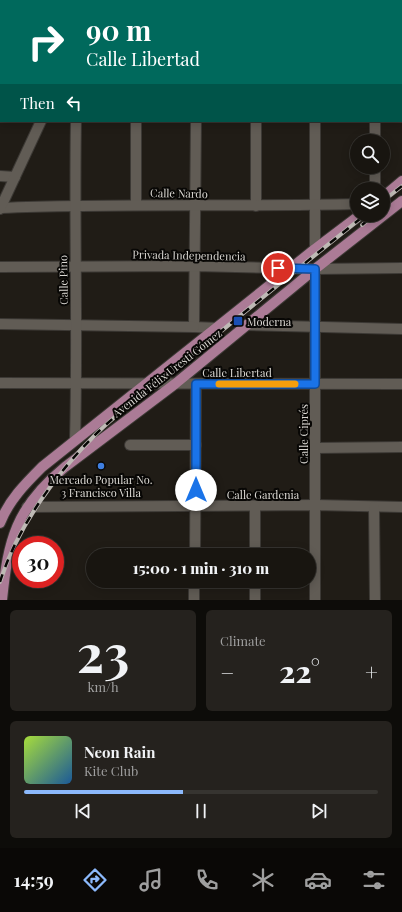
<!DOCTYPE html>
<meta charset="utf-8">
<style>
:root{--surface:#181510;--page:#25221e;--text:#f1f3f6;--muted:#9f9f9f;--line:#363430;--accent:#8cb9fc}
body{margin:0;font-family:"Playfair Display",serif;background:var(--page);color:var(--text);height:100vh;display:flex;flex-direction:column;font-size:15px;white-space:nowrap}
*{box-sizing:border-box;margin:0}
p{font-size:13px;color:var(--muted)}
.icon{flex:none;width:22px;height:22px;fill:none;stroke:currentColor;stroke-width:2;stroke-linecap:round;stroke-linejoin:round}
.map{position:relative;height:600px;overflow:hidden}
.panel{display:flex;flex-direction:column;gap:10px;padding:10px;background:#0d0c09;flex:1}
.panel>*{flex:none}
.hud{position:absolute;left:0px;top:0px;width:402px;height:122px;box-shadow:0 2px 10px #0003,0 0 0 1px var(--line);background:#00695c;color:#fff;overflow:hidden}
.buttons{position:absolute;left:350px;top:134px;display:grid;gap:8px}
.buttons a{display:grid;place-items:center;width:40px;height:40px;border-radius:50%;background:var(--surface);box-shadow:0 2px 10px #0003,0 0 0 1px var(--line);font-size:20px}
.speed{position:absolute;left:12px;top:536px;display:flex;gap:8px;font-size:20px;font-weight:700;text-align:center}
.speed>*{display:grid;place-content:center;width:52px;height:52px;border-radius:50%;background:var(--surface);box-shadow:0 2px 10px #0003,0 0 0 1px var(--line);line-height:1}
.speed .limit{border:6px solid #d22;background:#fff;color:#111}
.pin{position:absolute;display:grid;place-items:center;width:34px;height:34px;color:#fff;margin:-17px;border:2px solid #fff;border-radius:50%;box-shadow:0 1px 4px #0007}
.me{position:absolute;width:44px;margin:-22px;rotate:0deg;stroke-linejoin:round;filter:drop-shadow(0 0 3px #0008)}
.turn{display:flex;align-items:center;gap:14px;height:84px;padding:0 20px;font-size:18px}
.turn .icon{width:52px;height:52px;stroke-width:2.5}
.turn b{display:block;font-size:28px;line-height:34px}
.then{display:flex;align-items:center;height:38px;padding:0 20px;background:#0003;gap:8px;font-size:15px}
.big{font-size:30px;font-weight:800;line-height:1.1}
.panel .widget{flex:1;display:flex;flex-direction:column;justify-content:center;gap:6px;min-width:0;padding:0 14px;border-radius:6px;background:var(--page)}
.panel .dial{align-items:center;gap:0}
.dial b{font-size:52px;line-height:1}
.song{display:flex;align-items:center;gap:12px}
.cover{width:48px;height:48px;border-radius:6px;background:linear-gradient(135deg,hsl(80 70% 55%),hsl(210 70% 35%))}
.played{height:4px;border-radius:2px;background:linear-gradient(90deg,var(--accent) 45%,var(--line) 45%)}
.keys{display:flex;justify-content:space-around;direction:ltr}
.heat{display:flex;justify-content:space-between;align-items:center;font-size:22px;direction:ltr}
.panel .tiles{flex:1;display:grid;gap:10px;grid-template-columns:1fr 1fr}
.widget:last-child{grid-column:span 2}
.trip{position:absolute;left:86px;top:548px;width:230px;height:40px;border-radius:20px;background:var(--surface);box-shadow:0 2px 10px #0003,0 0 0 1px var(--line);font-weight:800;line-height:40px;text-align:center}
.menu{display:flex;height:64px;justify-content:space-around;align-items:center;background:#0a0806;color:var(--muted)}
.menu .icon{width:28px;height:28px}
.menu .active{color:var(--accent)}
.menu b{font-size:18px;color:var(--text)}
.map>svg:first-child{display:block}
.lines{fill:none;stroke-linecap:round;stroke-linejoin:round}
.minor-casing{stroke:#3c3935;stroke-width:12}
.major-casing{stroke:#3c3935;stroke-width:12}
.minor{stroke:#615c55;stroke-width:10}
.major{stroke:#ab7b96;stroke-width:10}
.rail-casing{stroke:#bebab5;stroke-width:4}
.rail{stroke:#080705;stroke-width:2.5;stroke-dasharray:8;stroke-linecap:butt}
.route-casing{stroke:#114b97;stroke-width:10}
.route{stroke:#1a73e8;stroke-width:7}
.slow{stroke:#f59e0b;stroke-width:7}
.transit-dot{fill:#1a4fb4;stroke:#080705;stroke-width:1.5}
.shop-dot{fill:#3f7fe0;stroke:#080705;stroke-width:1.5}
.labels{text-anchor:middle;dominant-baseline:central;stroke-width:4;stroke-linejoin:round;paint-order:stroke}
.street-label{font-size:11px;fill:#dcd9d4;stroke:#080705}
.poi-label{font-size:11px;fill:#dcd9d4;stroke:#080705;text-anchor:start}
</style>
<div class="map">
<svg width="402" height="600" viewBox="0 0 402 600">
<rect width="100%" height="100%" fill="#201c16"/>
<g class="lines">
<g class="minor-casing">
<g id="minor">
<polyline points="135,0 135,1"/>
<polyline points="197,0 197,1"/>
<polyline points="256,0 256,1"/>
<polyline points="117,1 118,0"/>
<polyline points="315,1 315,0"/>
<polyline points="375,1 375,0"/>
<polyline points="401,86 402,86"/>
<polyline points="136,121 136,205"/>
<polyline points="196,121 194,327 218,328"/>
<polyline points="256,121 256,206"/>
<polyline points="315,121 315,249"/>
<polyline points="375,141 375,121"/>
<polyline points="0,176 15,177"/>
<polyline points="375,189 375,167"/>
<path d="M0 208C119 203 238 207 357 204"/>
<polyline points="0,209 41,121"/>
<polyline points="0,267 195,266 315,269 402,268"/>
<polyline points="0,324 194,327"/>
<polyline points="245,325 402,329"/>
<polyline points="0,383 402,384"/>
<path d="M75 440C78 333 74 227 76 121"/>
<polyline points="130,445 196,445"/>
<polyline points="315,448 402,447"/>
<polyline points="27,507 315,505 402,507"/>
<polyline points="374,507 375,600"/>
<polyline points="195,555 196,384"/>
<polyline points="255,555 255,506"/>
<polyline points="194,600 194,581"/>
<polyline points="255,600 255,581"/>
<polyline points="315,600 315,269"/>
</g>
</g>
<g class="major-casing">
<g id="major">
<polyline points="383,197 402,181"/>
<path d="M0 523C9 500 25 484 42 467L315 249 360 215"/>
<path d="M2 600C8 540 16 507 65 467L175 384 315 269 402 201"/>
</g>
</g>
<use href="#minor" class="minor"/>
<use href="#major" class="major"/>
<g class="rail-casing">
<g id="rail">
<polyline points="383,201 402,186"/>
<polyline points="362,225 374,215"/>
<path d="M0 582C17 527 57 472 98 432 131 401 168 375 203 346 257 302 311 258 365 215"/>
</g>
</g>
<use href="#rail" class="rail"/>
</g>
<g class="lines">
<g class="route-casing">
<polyline id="route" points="196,490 196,384 315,384 315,269 278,268"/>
</g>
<use href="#route" class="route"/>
<polyline class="slow" points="219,384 295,384"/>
</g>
<rect class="transit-dot" x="233" y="316" width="10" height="10" rx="2"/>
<circle class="shop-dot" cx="101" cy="466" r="4"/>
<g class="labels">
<g class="street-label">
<text transform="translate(179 193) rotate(1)">Calle Nardo</text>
<text transform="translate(189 255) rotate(1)">Privada Independencia</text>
<text transform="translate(63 280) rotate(-91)">Calle Pino</text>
<text x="237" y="372">Calle Libertad</text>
<text transform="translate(167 373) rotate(-38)">Avenida Félix Uresti Gómez</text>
<text transform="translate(303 434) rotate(-90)">Calle Ciprés</text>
<text x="263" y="494">Calle Gardenia</text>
</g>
<g class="poi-label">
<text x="247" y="321">Moderna</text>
<text x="101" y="479" text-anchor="middle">Mercado Popular No.<tspan x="101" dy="13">3 Francisco Villa</tspan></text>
</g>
</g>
</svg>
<div class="buttons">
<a><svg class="icon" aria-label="search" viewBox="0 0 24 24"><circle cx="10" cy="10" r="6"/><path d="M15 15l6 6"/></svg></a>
<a><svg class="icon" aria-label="layers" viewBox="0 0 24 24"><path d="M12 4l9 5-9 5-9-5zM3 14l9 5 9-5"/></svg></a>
</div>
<div class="speed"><div class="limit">30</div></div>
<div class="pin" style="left:278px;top:268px;background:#d93025"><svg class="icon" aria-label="arrive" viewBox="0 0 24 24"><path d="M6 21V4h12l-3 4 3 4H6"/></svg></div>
<svg class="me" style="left:196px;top:490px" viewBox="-20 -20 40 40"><circle r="19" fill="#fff"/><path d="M0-13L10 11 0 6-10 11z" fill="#1a73e8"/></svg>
<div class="trip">15:00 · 1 min · 310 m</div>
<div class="hud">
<div class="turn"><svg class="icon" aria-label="right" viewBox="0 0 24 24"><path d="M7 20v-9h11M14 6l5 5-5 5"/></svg><div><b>90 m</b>Calle Libertad</div></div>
<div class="then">Then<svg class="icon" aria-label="left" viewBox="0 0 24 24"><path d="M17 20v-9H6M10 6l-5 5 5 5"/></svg></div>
</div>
</div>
<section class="panel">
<div class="tiles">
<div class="widget dial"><b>23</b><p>km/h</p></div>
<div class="widget"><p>Climate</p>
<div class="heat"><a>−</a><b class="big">22°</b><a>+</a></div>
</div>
<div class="widget">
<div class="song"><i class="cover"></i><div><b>Neon Rain</b><p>Kite Club</p></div></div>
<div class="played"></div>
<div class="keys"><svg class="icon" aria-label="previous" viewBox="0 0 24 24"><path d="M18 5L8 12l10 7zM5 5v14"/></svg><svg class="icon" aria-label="pause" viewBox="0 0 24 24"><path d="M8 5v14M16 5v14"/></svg><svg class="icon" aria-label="next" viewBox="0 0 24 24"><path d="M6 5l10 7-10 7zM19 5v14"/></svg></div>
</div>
</div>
</section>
<nav class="menu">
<b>14:59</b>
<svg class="icon active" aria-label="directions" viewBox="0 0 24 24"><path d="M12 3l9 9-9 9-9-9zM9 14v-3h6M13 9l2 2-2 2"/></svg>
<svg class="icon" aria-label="music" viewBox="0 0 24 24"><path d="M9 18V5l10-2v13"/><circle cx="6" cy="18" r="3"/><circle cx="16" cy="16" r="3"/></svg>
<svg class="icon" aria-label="phone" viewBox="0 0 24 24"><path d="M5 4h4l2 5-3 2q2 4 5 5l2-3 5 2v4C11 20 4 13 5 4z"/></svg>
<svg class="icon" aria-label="climate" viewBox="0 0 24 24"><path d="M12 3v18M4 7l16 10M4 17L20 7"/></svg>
<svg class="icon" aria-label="car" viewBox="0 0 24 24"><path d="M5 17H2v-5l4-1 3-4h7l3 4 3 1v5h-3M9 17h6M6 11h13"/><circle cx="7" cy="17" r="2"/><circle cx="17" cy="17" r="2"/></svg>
<svg class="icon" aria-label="filters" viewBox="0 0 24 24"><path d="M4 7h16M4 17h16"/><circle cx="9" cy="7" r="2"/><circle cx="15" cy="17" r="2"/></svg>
</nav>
